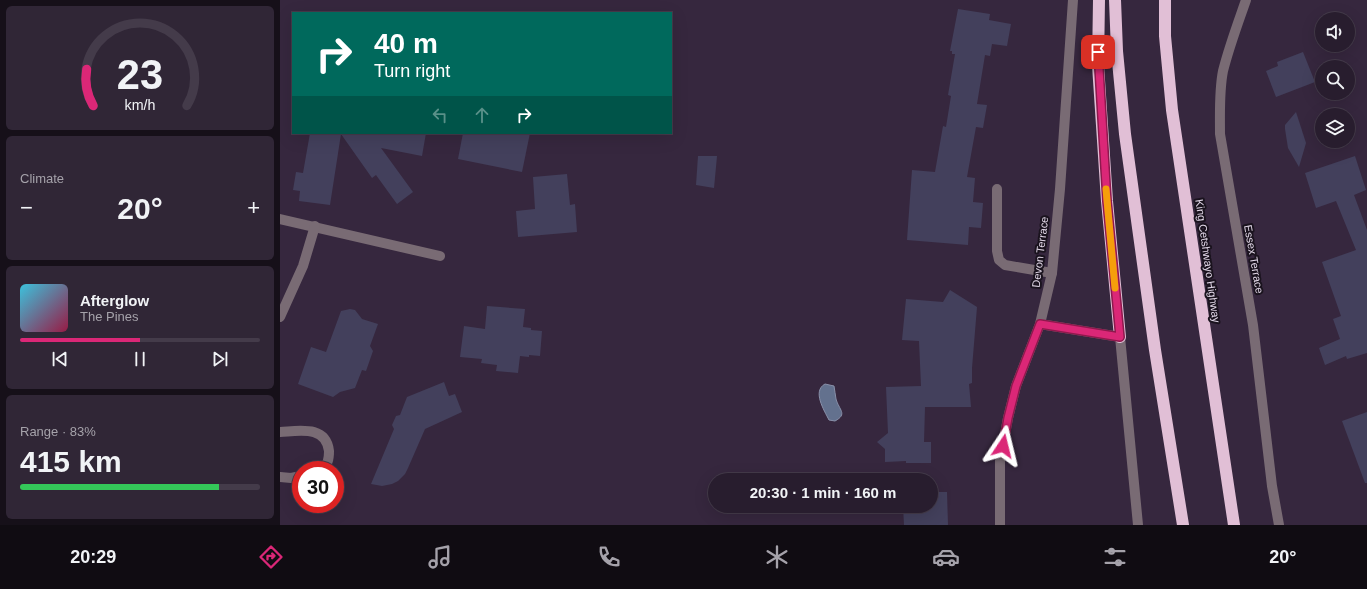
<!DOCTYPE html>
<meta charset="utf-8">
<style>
:root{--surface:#281d2e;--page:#302636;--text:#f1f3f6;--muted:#a5a2aa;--line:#443b4a;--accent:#db2777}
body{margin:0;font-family:Helvetica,sans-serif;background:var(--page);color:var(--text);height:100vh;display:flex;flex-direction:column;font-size:15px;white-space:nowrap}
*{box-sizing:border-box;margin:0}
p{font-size:13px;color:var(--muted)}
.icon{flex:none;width:22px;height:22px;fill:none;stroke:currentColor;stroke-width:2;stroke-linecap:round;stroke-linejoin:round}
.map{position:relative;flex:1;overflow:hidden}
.side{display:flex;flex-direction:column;gap:6px;padding:6px;background:#161019;width:280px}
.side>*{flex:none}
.guide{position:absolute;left:12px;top:12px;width:380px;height:122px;border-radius:0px;box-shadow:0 4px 16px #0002,0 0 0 1px var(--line);background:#00695c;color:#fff;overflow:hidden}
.controls{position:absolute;left:1035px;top:12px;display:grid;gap:8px}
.controls a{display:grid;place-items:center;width:40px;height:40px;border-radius:50%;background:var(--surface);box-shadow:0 4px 16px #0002,0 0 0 1px var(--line);font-size:20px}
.speed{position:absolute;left:12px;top:461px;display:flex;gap:8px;font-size:20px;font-weight:700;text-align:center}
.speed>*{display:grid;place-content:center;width:52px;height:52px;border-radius:50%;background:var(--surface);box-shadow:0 4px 16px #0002,0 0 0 1px var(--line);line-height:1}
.speed .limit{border:6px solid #d22;background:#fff;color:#111}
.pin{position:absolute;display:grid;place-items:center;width:34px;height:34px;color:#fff;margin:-17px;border-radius:8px;box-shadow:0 2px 6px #0006}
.me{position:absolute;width:44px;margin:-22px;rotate:10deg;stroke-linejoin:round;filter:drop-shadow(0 0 3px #0008)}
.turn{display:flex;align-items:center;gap:14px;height:84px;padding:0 16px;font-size:18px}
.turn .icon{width:52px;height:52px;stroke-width:2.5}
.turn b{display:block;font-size:28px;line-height:34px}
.lanes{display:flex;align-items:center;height:38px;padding:0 16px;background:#0003;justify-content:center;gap:20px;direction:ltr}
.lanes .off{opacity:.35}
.big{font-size:30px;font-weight:600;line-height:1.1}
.side .card{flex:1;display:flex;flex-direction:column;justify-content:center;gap:6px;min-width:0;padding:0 14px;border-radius:6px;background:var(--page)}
.side .dial{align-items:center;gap:0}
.dial svg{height:104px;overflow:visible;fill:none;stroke:var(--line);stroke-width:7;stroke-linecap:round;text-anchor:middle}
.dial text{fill:var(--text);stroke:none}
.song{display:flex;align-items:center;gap:12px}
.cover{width:48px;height:48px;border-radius:6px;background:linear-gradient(135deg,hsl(190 70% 55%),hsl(340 70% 35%))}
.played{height:4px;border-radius:2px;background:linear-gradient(90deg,var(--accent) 50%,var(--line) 50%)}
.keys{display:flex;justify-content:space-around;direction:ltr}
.heat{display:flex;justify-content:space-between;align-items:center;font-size:22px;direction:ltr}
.charge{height:6px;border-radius:3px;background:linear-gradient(90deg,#34c759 83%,var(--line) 0)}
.trip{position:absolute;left:428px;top:473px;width:230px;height:40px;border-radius:20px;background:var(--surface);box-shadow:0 4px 16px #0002,0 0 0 1px var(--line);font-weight:600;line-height:40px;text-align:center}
.tab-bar{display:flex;height:64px;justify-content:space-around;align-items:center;background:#100c12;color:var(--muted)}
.tab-bar .icon{width:28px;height:28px}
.tab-bar .current{color:var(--accent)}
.tab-bar b{font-size:18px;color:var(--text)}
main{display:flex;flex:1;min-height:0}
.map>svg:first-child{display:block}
.water{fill:#63718e;stroke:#8990a9}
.building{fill:#43405c}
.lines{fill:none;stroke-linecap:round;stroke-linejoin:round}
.minor{stroke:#796b74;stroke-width:10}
.highway{stroke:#e1bfd6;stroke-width:12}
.route-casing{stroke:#8e194d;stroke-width:10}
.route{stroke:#db2777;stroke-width:7}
.slow{stroke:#f59e0b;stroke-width:7}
.labels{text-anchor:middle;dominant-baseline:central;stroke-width:4;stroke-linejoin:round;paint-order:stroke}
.street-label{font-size:11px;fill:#e2d8e8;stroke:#1a131e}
</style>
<main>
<section class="side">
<div class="card dial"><svg viewBox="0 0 100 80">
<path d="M14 69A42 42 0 1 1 86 69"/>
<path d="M14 69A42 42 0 0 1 9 41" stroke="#db2777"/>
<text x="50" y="56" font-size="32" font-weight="700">23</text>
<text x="50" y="72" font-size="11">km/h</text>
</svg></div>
<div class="card"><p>Climate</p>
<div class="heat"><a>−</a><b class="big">20°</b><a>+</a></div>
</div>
<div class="card">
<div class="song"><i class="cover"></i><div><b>Afterglow</b><p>The Pines</p></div></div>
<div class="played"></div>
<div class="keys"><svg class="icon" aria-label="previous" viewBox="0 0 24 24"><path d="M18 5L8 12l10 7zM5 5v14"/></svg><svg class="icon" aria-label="pause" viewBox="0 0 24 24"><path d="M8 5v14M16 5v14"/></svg><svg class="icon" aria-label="next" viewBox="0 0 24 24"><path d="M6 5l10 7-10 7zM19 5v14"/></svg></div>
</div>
<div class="card"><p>Range · 83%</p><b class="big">415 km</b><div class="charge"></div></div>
</section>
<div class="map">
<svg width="1087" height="525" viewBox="0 0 1087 525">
<rect width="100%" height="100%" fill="#36273e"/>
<path class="water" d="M545 384 554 386C555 390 555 395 556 399 559 410 568 414 555 421L549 420C544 410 532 391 545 384Z"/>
<g class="building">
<polygon points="678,9 710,14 709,20 731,24 727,46 712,44 710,56 705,55 697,104 707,105 703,128 696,127 687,177 695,178 693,202 703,203 701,228 689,227 688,245 627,240 632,170 655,172 663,126 666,127 671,96 668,95 675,54 672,54 672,51 670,51"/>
<polygon points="1023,52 1035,82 996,97 986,71 998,66 997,62"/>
<polygon points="1016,112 1026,143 1019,167 1008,148 1005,129 1005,125"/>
<polygon points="30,133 146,133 142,156 101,148 133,192 117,204 96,175 92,178 61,134 50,205 19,201 20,191 13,190 16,172 23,173"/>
<polygon points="183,133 250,133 242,172 178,159"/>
<polygon points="418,156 437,156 434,188 416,185"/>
<polygon points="1075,156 1086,190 1074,195 1087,230 1087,353 1067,359 1066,356 1045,365 1039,348 1060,339 1053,319 1061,316 1042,262 1076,250 1056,201 1036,208 1025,173"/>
<polygon points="287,174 290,205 295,204 297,232 238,237 236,211 255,209 253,177"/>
<polygon points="670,290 697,307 692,368 692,383 689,384 691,407 645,407 644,442 651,442 651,463 626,463 626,461 605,462 605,449 597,442 608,433 606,387 641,386 639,341 622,340 626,299 663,302"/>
<polygon points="207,306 245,309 243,327 251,328 251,330 262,331 260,356 249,355 249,357 240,356 238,373 216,371 217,365 201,363 202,359 180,357 184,326 205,329"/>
<polygon points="70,309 75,310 82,319 98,324 90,346 93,351 86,371 82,370 75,388 60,392 53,397 18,384 31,347 46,352 61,311"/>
<polygon points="164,382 169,396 175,394 182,412 145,429 128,468 125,474 118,481 112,484 102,486 91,484 114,429 112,425 116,416 120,415 127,397"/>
<polygon points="1087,412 1087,483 1085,483 1062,421"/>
<polygon points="651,492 667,492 668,525 624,525 623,506 651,506"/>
</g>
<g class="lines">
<g class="minor">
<path d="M966 0C958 23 949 47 943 71 939 91 940 113 940 134L973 325 992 486 999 525"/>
<polyline points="717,189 717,251 719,260 725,265 772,273"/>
<polyline points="0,219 160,256"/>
<polyline points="0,317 23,266 35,226"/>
<polyline points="760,324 840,337 858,525"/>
<path d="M0 432C19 431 46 425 49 451 49 459 48 465 41 470"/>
<polyline points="0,477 11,478 21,476"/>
<polyline points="720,525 720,461 728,418 736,386 760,324 772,273 780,189 793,0"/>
</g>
<g class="highway">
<polyline points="819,0 818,65 827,201 840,337"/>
<polyline points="835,0 837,51 845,134 875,350 903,525"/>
<polyline points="885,0 885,36 892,110 954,525"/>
</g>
</g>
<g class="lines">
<g class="route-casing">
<polyline id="route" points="723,446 728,418 736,386 760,324 840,337 827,201 818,52"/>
</g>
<use href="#route" class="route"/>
<polyline class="slow" points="826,189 835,288"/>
</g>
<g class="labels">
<g class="street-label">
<text transform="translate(760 252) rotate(-83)">Devon Terrace</text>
<text transform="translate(974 259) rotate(80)">Essex Terrace</text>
<text transform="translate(928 261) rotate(82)">King Cetshwayo Highway</text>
</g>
</g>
</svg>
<div class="controls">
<a><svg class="icon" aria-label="sound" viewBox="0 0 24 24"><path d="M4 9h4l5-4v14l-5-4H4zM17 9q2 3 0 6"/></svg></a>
<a><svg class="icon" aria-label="search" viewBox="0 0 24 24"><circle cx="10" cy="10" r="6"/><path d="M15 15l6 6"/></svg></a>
<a><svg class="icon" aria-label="layers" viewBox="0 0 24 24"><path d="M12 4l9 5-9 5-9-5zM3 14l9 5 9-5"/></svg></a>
</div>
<div class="speed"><div class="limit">30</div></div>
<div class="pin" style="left:818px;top:52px;background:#d93025"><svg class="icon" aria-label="arrive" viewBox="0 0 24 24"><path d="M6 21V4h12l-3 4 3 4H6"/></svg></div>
<svg class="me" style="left:723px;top:446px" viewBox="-20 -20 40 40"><path d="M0-17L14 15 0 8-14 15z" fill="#db2777" stroke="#fff" stroke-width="4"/></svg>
<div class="trip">20:30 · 1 min · 160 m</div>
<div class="guide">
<div class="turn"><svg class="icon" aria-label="right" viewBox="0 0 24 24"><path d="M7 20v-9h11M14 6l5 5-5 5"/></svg><div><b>40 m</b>Turn right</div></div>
<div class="lanes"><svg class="icon off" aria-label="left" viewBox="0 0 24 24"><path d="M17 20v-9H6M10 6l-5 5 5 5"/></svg><svg class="icon off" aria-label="ahead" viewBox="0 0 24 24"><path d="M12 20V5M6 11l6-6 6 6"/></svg><svg class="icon" aria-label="right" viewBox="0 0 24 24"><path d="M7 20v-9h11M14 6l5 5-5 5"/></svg></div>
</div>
</div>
</main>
<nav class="tab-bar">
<b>20:29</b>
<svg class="icon current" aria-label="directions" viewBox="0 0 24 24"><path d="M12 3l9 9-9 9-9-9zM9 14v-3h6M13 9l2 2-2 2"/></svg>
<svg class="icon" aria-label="music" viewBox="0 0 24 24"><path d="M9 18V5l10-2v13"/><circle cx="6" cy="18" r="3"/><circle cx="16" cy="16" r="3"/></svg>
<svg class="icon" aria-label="phone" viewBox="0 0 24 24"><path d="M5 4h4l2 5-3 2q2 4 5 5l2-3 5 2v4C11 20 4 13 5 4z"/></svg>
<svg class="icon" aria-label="climate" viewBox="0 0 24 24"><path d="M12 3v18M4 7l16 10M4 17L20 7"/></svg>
<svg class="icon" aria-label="car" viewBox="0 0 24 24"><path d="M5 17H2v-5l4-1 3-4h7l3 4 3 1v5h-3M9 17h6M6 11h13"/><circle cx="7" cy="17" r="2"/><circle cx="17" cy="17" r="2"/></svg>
<svg class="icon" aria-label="filters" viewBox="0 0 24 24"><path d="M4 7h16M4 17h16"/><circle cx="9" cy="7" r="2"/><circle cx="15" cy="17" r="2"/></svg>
<b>20°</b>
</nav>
